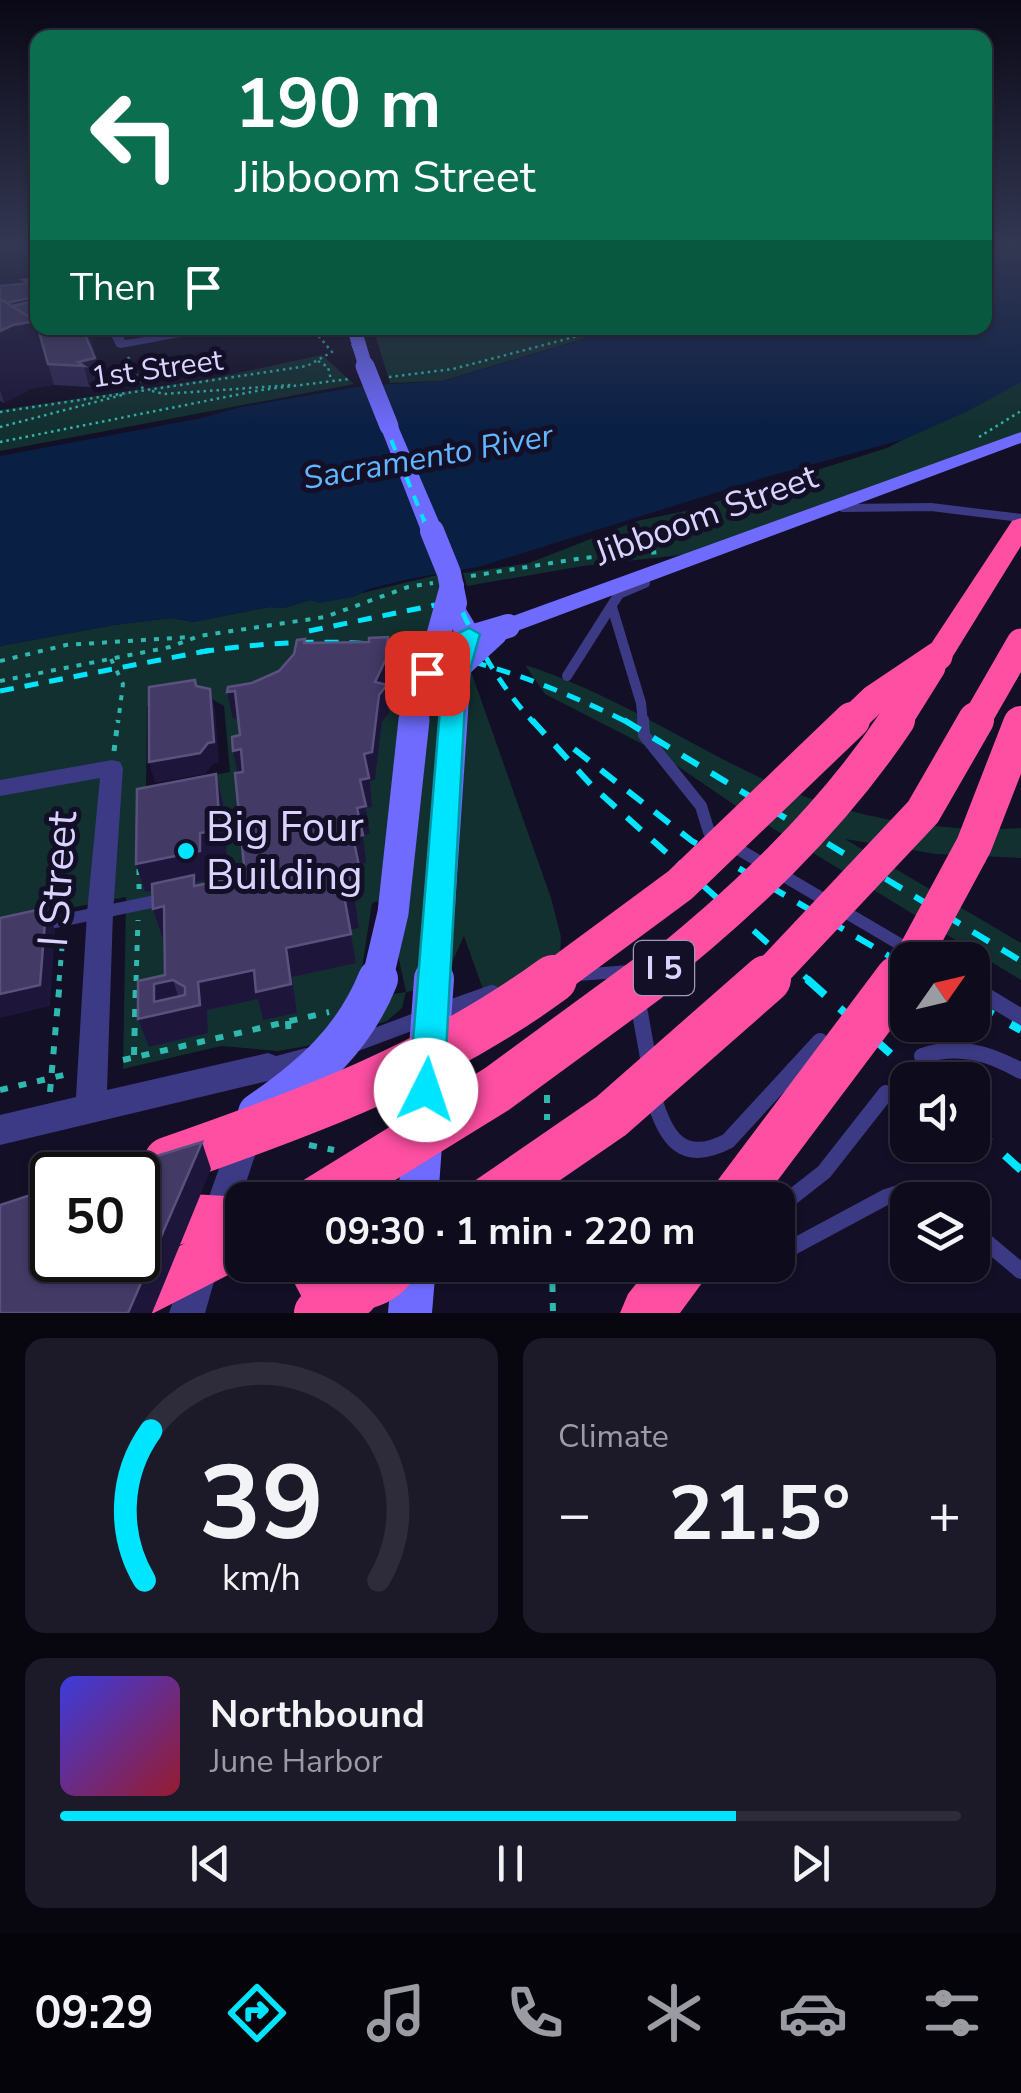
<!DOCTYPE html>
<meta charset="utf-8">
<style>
:root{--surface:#0e0b1c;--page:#1c1929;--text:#f1f3f6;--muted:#9b9ba3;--line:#2e2b3b;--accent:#00e5ff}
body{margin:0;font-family:"Nunito Sans",sans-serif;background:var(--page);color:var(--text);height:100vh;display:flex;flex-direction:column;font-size:38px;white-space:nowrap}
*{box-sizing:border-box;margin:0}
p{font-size:32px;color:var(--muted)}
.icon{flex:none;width:55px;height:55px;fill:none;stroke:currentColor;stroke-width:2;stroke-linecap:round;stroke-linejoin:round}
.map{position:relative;height:1313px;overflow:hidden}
.sheet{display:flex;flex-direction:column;gap:25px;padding:25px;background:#08060f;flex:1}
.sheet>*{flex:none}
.banner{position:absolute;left:30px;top:30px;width:962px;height:305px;border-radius:20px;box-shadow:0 2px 8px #0004,0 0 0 2px var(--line);background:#0b6e4f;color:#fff;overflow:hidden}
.needle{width:65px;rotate:56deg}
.fabs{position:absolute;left:890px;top:942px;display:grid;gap:20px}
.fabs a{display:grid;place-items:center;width:100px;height:100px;border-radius:20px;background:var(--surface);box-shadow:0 2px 8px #0004,0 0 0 2px var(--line);font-size:50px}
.speed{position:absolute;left:30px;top:1152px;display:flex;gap:20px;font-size:50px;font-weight:700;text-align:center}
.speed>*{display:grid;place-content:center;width:130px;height:130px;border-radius:50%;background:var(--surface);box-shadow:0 2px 8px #0004,0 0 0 2px var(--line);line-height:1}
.speed .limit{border:5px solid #111;border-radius:15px;background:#fff;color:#111}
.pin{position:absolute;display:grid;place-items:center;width:85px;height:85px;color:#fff;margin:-42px;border-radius:20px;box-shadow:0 5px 15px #0006}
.me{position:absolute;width:110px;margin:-55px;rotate:4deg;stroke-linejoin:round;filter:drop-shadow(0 0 8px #0008)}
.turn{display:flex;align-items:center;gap:35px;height:210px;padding:0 40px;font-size:45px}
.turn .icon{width:130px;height:130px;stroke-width:2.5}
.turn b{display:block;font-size:70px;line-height:85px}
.then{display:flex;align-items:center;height:95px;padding:0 40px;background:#0003;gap:20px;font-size:38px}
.big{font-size:75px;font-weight:700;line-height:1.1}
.sheet .widget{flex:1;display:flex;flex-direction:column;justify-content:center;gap:15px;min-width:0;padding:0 35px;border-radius:20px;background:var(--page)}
.sheet .dial{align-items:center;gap:0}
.dial svg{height:260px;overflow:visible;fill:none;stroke:var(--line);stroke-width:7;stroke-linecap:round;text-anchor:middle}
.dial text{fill:var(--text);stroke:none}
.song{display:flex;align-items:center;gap:30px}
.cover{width:120px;height:120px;border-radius:15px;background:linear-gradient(135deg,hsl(240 70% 55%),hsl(350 70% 35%))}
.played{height:10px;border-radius:5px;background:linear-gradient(90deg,var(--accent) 75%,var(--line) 75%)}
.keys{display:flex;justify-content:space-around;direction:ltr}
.heat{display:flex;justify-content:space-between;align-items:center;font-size:55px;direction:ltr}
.sheet .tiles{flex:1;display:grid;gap:25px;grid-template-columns:1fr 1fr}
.widget:last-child{grid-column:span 2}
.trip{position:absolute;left:225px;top:1182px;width:570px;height:100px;border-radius:20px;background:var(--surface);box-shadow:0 2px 8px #0004,0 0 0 2px var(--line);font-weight:700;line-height:100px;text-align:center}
.dock{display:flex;height:160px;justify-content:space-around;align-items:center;background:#06040b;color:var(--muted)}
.dock .icon{width:70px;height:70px}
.dock .selected{color:var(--accent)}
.dock b{font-size:45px;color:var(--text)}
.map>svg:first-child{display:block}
.green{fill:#12302f;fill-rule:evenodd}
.water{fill:#0a1f44}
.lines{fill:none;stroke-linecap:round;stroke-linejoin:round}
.path-far3{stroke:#2fb8b0;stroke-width:2.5;stroke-dasharray:2.5 4;stroke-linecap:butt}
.path-far2{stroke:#2fb8b0;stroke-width:4;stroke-dasharray:5 8;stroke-linecap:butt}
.path-far1{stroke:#2fb8b0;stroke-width:5;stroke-dasharray:6 9;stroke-linecap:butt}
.path{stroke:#2fb8b0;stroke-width:6;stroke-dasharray:8 11;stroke-linecap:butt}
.lane-far3{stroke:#3d3a85;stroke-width:8}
.lane-far2{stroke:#3d3a85;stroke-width:10}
.lane-far1{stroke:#3d3a85;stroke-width:12}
.lane{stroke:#3d3a85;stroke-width:16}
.street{fill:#3d3a85;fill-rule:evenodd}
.secondary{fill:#6f6bff;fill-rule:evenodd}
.highway{fill:#ff4fa3;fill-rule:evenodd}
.rail-far4{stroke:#00e5ff;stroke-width:2.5;stroke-dasharray:9 8;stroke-linecap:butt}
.rail-far3{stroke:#00e5ff;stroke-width:4;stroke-dasharray:11 9;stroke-linecap:butt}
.rail-far2{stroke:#00e5ff;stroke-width:5;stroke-dasharray:14 11;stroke-linecap:butt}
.rail-far1{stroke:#00e5ff;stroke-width:6;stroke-dasharray:19 15;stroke-linecap:butt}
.rail{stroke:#00e5ff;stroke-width:8;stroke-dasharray:24 20;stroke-linecap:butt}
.secondary-bridge-far4{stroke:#6f6bff;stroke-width:14}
.secondary-bridge-far3{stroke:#6f6bff;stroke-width:19}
.secondary-bridge-far2{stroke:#6f6bff;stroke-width:24}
.secondary-bridge-far1{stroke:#6f6bff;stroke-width:31}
.secondary-bridge{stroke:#6f6bff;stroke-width:40}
.highway-bridge-far2{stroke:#ff4fa3;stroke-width:29}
.highway-bridge-far1{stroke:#ff4fa3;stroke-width:36}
.highway-bridge{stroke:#ff4fa3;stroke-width:48}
.wall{fill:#312854}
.shaded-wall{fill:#1d163a}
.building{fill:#433a66;stroke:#5a527e;stroke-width:2.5;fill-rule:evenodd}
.route{fill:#00e5ff;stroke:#0095a6;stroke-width:2.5}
.poi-dot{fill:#00e5ff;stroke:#130f26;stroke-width:4}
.labels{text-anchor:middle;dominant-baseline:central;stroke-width:10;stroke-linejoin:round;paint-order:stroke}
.far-street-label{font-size:30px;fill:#d9d4ff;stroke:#130f26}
.far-water-label{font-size:32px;font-style:italic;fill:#62b6ff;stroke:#130f26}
.shield{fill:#130f26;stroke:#9e99be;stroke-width:2.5}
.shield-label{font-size:32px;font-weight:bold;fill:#d9d4ff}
.street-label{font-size:35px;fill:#d9d4ff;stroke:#130f26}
.near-poi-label{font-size:42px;fill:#d9d4ff;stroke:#130f26;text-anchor:start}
.near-street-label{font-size:42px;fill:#d9d4ff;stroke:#130f26}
</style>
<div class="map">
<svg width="1021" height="1313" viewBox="0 0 1021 1313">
<rect width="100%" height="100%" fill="#130f26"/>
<g class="green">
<polygon points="373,328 620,328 442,381 390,383"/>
<polygon points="322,355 354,384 0,451 0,410 210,379"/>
<polygon points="1021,378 1021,432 698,553 583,566 467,586 463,573 529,563 637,521 690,510 887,448"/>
<path d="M437 575 551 898 561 937 560 962 490 1009 464 936 441 987 406 992 402 1008 387 1021 307 1046 278 1051 221 1046 123 1069 126 897 0 922V646L114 625 171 618 193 622 269 607 284 608 310 600 329 601ZM204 695 224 706 230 772 146 787 147 706ZM386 899 406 992 350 1001 361 975 372 903Z"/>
<path d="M525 665C618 695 687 745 774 784 850 818 938 833 1021 828V858L936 854 845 839 1021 943V980L736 806 654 750 545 694Z"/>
</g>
<polygon class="water" points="985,247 1021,247 1021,382 968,411 905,439 763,478 478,567 409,579 369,589 354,597 319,603 310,600 284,608 269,607 193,622 171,618 114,625 0,646 0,456 202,418 241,407 364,386 444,381 622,328 985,328"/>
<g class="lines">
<g class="path-far3">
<polyline points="128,357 143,389"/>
<polyline points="318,361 328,367 331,380"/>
<polyline points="389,377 453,369 608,328"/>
<polyline points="152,391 164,394 292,385"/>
<polyline points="0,412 307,366 332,352 312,328"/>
<polyline points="0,427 126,394"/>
<polyline points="979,437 1021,411"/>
<polyline points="0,442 261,390 349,379"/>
</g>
<g class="path-far2">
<polyline points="471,576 583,558 660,552"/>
<polyline points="111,659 123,684 118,723"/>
<polyline points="0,661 66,645 190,637"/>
<polyline points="0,681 170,647 199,636 325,617 408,587 433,583"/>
</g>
<g class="path-far1">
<polyline points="114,751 118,720"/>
<polyline points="139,869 139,889"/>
<polyline points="59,981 63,937"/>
<polyline points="136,981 138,920"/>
</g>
<g class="path">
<polyline points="288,1021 289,1040"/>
<polyline points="134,1055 136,979"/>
<polyline points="123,1060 329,1012"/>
<polyline points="0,1090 68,1074"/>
<polyline points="50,1092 60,979"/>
<polyline points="547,1095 547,1120"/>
<polyline points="309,1145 334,1150"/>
<polyline points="552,1265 553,1313"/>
</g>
<polyline class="lane-far3" points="843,508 931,507 1021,518"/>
<g class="lane-far2">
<polyline points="612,607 641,703 643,723"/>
<polyline points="567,676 619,594 645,583"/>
</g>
<g class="lane-far1">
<polyline points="643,720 644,735 701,806 709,832 718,838"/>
<polyline points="733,846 908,949"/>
<polyline points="40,925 166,899"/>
<polyline points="578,975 630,971"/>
</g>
<g class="lane">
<polyline points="972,987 1021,1017"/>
<polyline points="638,1002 649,1063"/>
<polyline points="441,1011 492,993"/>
<polyline points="357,1043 421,1019"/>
<path d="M922 1056C958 1044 989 1053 1021 1071"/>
<polyline points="270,1066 307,1056"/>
<path d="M653 1095C665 1138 682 1165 728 1141L820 1041"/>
<polyline points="778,1208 824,1172 886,1093"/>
<polyline points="972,1230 1021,1271"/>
<polyline points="778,1255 886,1197 901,1192 930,1200"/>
<polyline points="742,1265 758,1265"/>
</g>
<g class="street">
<polygon points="107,328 119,328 125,340 203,328 229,328 121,348 117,347"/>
<polygon points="112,760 120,762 123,768 113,913 107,1090 268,1053 279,1057 283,1067 279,1077 268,1081 0,1145 0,1115 76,1097 87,913 100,778 0,796 0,780"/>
<polygon points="244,1124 255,1129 260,1140 229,1234 217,1239 205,1234 200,1222 233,1129"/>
<polygon points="201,1251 213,1256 218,1268 205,1313 169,1313 189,1256"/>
</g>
<g class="secondary">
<polygon points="389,421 398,426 443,531 439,535 425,535 421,531 380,426"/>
<polygon points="1021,432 1021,443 517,631 508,633 496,626 499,621"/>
<polygon points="455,602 463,604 481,634 478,639 460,639 448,624 443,609"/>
<polygon points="458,660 471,668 455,907 451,916 439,920 427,916 423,907 445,668"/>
<polygon points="392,1265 436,1265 432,1313 388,1313"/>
</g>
<g class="highway">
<polygon points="1021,518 1021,546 953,656 949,663 927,663 923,656 1012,521"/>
<path d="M285 1265H341L344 1269 350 1265H421C400 1313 358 1313 310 1313Z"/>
<polygon points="651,1265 710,1265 702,1283 680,1313 620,1313 628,1294"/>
</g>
<polyline class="rail-far4" points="346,328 362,368"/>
<polyline class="rail-far3" points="361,366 425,523"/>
<g class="rail-far2">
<path d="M424 520C453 593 480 665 534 723"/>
<polyline points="309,631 435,605"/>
<path d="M200 652C367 627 478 649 629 723"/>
<polyline points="0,691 211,650"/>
</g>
<g class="rail-far1">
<polyline points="532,720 593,787 810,981"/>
<polyline points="624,720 1021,961"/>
<polyline points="574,749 692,841 908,967"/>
</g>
<g class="rail">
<polyline points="807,979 920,1080"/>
<polyline points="972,1003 1021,1030"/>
<polyline points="972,1126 1021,1170"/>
</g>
<polyline class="secondary-bridge-far4" points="354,328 366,368"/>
<polyline class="secondary-bridge-far3" points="365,366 389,426"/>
<g class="secondary-bridge-far2">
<polyline points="432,531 449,573 455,603"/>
<polyline points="458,668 495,634"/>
<polyline points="430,669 464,639 508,626"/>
<polyline points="414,723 452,586"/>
</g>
<g class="secondary-bridge-far1">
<polyline points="377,981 393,913 414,720"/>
<polyline points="434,981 439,907"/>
</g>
<g class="secondary-bridge">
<path d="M258 1113C311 1077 354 1039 378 979"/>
<polyline points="418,1200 434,979"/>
</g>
<g class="highway-bridge-far2">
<polyline points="849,723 874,699 938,656"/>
<polyline points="896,723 931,667"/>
<polyline points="975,723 1021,643"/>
</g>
<g class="highway-bridge-far1">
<polyline points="912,960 974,845 1021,724"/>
<polyline points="550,981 680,885 852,720"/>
<path d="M644 981C740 905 829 822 897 720"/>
<polyline points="764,981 923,812 976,720"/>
<polyline points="897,981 908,967"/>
</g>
<g class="highway-bridge">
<path d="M168 1161C306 1113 434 1066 553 979"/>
<polyline points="317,1200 497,1089 647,979"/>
<polyline points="489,1200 611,1116 767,979"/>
<polyline points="733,1200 899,979"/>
<polyline points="138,1230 189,1218 242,1221"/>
<polyline points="101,1313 242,1241"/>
<polyline points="318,1313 354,1294"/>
</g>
</g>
<g class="wall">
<polygon points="38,278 95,351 92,352 100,379 88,382 90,387 54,385 32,388 4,403 0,401 0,286 25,284 23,280"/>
<polygon points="388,637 391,664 389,686 387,689 389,713 382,722 375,780 370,781 372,807 366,808 370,834 363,835 366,863 359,865 363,895 355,896 359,928 350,930 356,963 292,977 297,1013 263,1020 258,999 207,1010 208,1033 149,1047 165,975 164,937 162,937 153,909 152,891 145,892 136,864 216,774 223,803 227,858 207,862 208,880 196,882 197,886 245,876 238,773 233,751 240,735 238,719 233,719 252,683 279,671 306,643 369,642"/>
</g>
<g class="shaded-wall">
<polygon points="38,296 38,316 3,304"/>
<polygon points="36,321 54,385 32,388 4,403 0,390 0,331 13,325"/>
<polygon points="90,331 95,351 90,352 84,332"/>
<polygon points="95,358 100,379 88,382 84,366 78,362"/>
<polygon points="388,637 391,664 389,686 387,689 389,713 382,722 375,780 370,781 372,807 366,808 370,834 363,835 366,863 357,865 353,837 364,754 375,682"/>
<polygon points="210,689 215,709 219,763 213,764 205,774 155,783 149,762"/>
<polygon points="235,691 241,718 233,719 227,692"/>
<polygon points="241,749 247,777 239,779 233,751"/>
<polygon points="216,774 223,803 227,858 207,862 208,880 196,882 202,904 203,915 194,882 145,892 136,864 200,833"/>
<polygon points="359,866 363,895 353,896 349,868"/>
<polygon points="355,899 359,928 350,930 345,901"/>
<polygon points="164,906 173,935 162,937 153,909"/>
<polygon points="46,908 55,930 50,1006 0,1018 0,994"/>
<polygon points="351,934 356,963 292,977 297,1013 263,1020 258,999 207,1010 208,1033 149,1047 138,1019 154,1002 154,984 173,980 182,1008 198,982 286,948"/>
<polygon points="202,1142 211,1169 152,1313 128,1313"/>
</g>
<g class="building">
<polygon points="38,278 38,296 7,303 0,299 0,286 30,283 23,280"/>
<polygon points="0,299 36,321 13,325 0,331"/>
<polygon points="38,300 38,326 36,321 12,306"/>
<polygon points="38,328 84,328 90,331 84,332 95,358 78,362 84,366 48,364"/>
<path d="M388 637 386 659 375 682 387 685 379 695 372 752 364 754 369 778 360 780 366 806 357 808 363 835 353 837 359 866 349 868 355 899 345 901 351 934 286 948 291 984 256 992 254 970 198 982 200 1005 138 1019V981L165 975 164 906 153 909 152 884 194 875V886L245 876 235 773 243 772 241 749 233 751 232 737 240 735 235 691 227 692 228 687 252 683 279 671 294 654 297 640 305 639 304 643 369 642V638ZM173 980 185 987V995L154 1002V984Z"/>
<polygon points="195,680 196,686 210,689 214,742 208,743 200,753 149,762 149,687"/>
<polygon points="216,774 220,830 200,833 200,851 136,864 137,789"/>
<polygon points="46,908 40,985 0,994 0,918"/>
<polygon points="202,1142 128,1313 0,1313 0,1205 52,1188 52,1260 138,1260 138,1175 95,1175"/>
</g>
<linearGradient id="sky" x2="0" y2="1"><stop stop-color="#0a0815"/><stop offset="0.57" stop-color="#333752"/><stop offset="1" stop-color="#333752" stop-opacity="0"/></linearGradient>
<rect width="1021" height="431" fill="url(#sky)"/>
<polygon class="route" points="469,628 480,634 466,684 444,1090 439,1102 426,1106 414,1102 409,1090 442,684 450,662 435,678 419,678 416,673 444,640"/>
<circle class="poi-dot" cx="186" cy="851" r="10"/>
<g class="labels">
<g class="far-street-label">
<text transform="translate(157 369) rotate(-8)">1st Street</text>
</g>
<g class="far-water-label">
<text transform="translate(428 457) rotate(-10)">Sacramento River</text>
</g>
<rect class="shield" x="634" y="941" width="60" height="54" rx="8"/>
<g class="shield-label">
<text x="664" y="968">I 5</text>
</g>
<g class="street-label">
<text transform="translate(706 515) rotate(-20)">Jibboom Street</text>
</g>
<g class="near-poi-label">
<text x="206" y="827">Big Four<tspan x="206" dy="48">Building</tspan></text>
</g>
<g class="near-street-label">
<text transform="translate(58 879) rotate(-86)">I Street</text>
</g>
</g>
</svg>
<div class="fabs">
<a><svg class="needle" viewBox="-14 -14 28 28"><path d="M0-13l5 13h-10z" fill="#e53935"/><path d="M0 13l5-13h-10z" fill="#9b9ba3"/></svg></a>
<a><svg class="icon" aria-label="sound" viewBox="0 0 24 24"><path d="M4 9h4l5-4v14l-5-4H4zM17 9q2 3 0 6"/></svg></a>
<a><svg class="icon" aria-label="layers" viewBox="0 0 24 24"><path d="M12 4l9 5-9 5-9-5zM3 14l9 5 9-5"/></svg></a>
</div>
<div class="speed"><div class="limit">50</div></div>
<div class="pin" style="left:427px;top:673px;background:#d93025"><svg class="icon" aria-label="arrive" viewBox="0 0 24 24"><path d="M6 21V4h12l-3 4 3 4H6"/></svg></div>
<svg class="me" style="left:426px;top:1090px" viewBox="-20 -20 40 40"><circle r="19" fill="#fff"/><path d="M0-13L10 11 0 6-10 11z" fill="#00e5ff"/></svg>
<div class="trip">09:30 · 1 min · 220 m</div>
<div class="banner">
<div class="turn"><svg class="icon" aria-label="left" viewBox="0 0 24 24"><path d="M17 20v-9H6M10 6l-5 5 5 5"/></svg><div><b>190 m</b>Jibboom Street</div></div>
<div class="then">Then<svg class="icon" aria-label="arrive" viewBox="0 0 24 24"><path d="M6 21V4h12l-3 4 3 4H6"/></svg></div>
</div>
</div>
<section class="sheet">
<div class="tiles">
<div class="widget dial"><svg viewBox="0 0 100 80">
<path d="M14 69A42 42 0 1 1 86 69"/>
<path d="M14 69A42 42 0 0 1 16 23" stroke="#00e5ff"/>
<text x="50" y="56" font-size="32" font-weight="700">39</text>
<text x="50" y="72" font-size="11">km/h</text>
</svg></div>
<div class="widget"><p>Climate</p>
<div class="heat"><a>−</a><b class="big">21.5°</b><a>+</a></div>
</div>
<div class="widget">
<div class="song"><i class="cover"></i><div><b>Northbound</b><p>June Harbor</p></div></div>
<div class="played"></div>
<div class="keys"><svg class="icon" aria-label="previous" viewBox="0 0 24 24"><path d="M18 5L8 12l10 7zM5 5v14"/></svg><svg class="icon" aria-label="pause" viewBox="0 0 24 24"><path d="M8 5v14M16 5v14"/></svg><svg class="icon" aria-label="next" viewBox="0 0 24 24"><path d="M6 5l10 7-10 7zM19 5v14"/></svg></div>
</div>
</div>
</section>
<nav class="dock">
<b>09:29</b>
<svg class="icon selected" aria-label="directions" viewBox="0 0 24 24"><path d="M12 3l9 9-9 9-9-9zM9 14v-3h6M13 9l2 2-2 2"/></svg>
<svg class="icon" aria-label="music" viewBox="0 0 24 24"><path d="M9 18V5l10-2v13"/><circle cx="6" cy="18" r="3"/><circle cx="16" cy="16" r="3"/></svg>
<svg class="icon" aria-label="phone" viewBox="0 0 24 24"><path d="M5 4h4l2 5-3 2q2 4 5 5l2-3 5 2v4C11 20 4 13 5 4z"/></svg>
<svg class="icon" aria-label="climate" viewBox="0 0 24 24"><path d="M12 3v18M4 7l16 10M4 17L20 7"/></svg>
<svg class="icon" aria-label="car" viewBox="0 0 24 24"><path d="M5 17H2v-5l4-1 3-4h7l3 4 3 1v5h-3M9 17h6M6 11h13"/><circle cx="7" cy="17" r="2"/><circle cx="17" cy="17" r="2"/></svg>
<svg class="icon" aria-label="filters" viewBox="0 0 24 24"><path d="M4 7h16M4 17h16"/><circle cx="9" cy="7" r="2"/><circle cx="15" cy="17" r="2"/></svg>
</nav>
